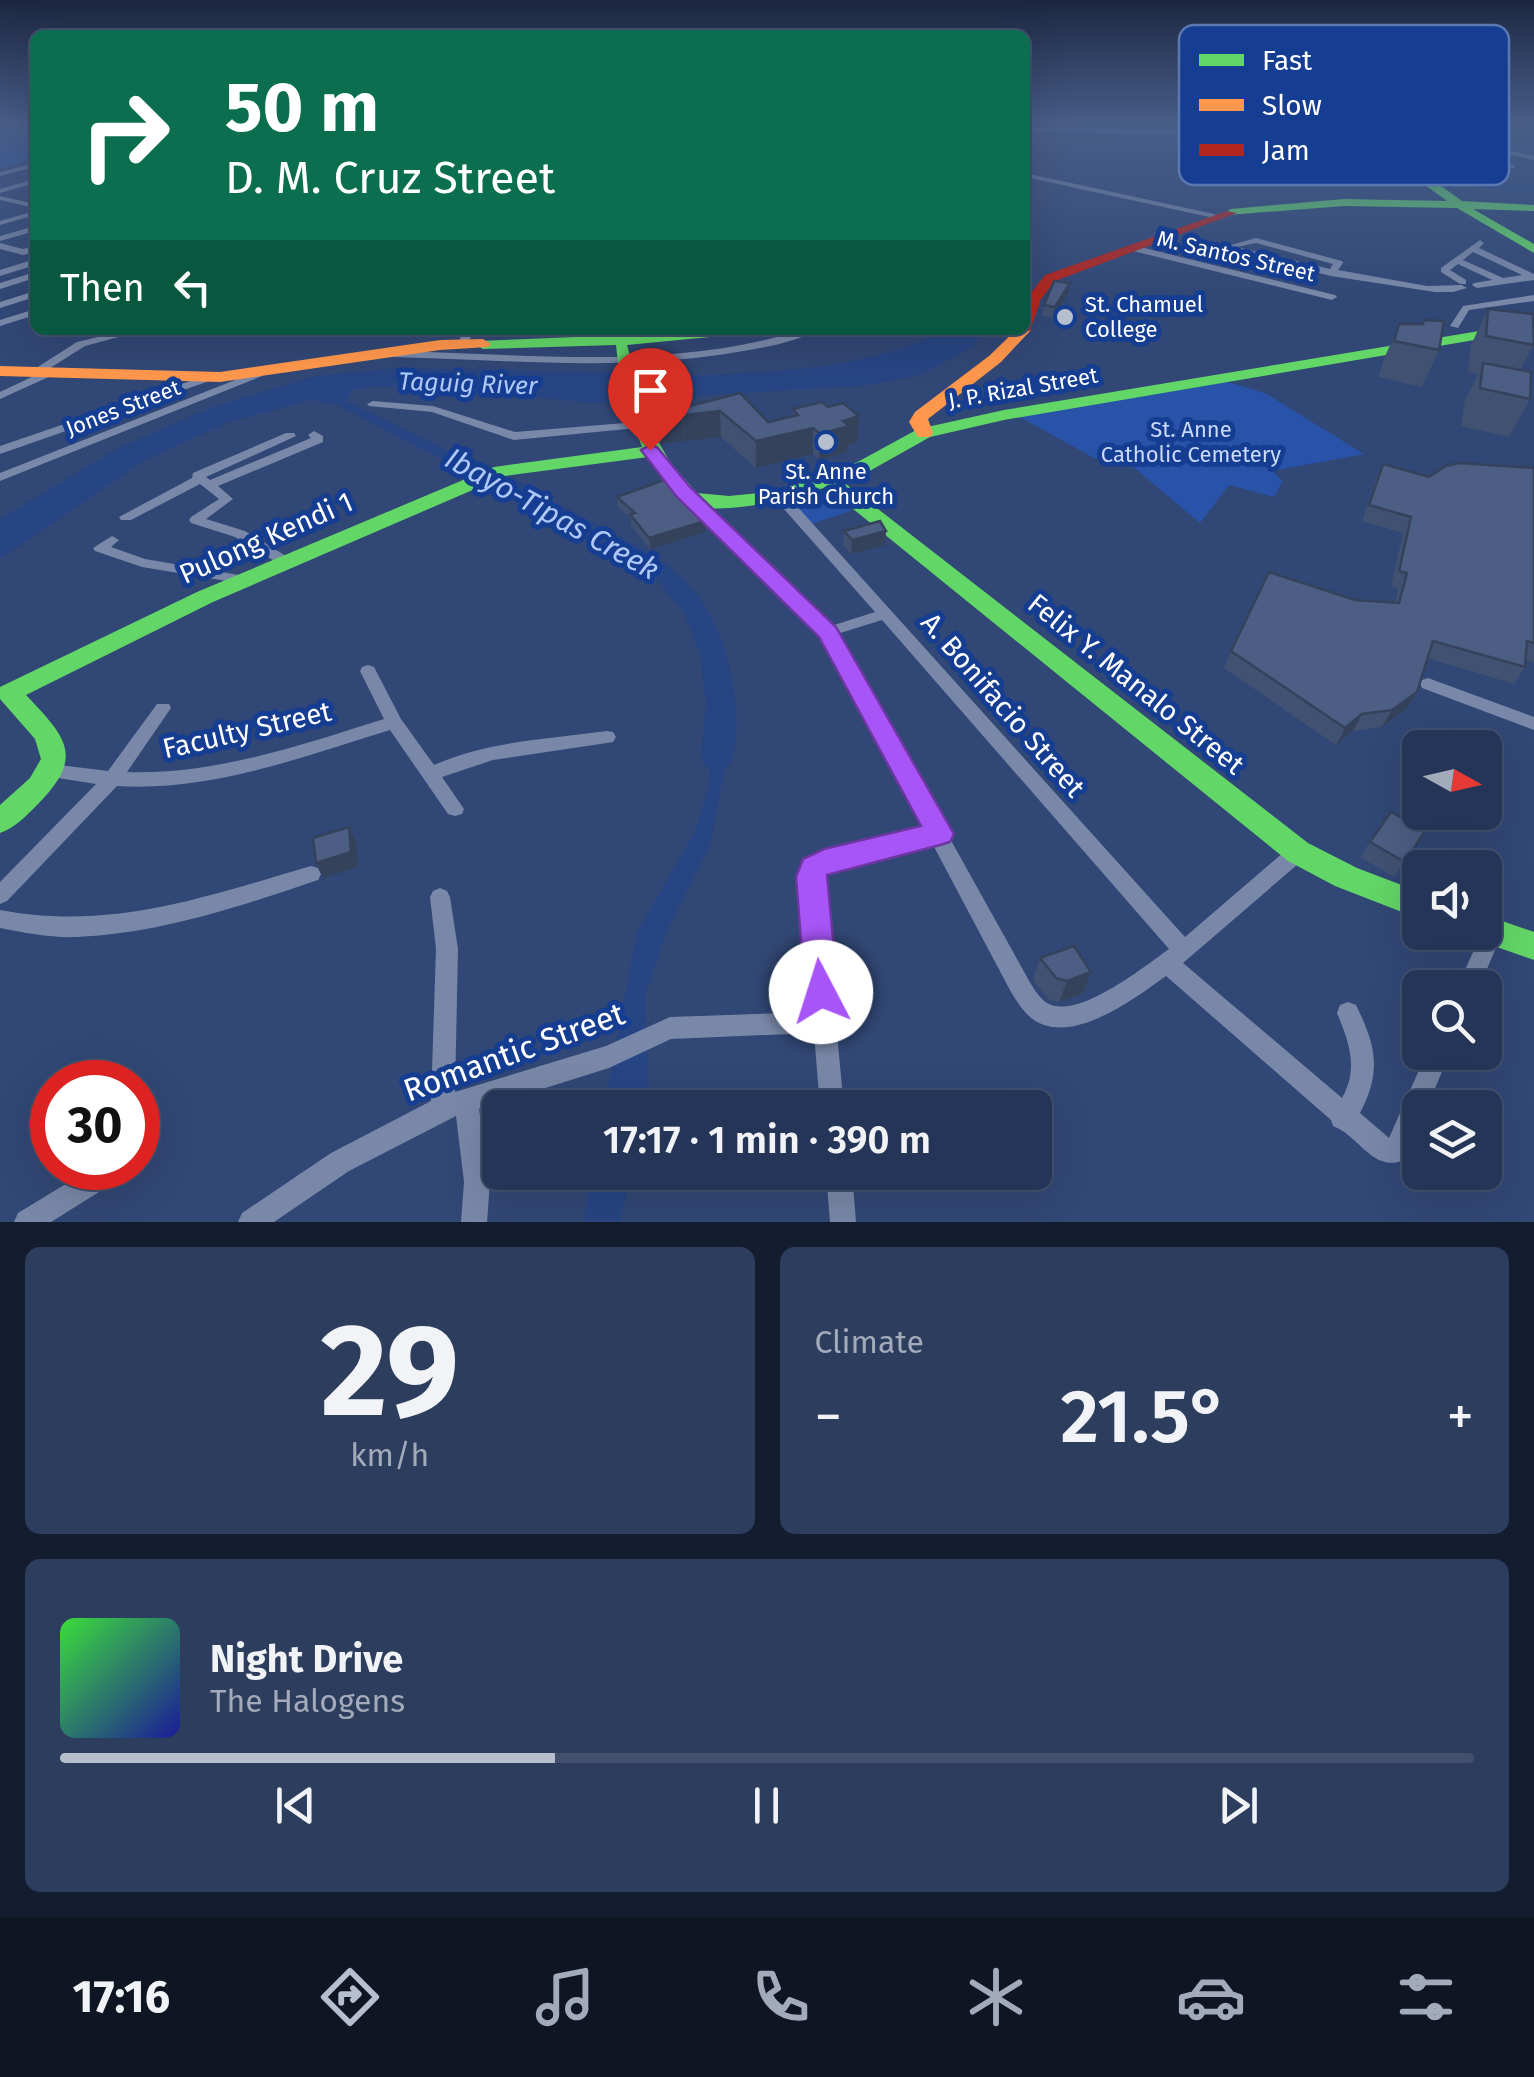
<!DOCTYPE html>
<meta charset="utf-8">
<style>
:root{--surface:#253558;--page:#2d3d5e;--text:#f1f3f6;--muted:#a3abba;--line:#42506e;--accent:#b7bfcf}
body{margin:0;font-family:"Fira Sans",sans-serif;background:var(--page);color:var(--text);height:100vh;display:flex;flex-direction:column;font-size:38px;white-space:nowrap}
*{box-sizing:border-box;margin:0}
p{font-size:32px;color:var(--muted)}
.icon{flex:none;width:55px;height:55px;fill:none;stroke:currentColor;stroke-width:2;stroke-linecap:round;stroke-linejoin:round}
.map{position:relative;height:1222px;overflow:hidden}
.details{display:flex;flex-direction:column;gap:25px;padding:25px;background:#141d30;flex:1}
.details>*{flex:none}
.hud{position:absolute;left:30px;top:30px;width:1000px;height:305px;border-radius:15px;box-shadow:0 10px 40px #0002,0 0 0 2px var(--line);background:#0b6e4f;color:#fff;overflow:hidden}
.needle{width:65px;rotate:98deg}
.controls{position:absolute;left:1402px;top:730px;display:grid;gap:20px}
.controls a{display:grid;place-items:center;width:100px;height:100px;border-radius:15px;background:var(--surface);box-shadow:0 10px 40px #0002,0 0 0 2px var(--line);font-size:50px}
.speed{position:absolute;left:30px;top:1060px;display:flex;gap:20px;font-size:50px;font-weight:700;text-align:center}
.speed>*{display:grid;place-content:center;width:130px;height:130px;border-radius:50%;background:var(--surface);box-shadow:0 10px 40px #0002,0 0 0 2px var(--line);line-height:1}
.speed .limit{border:15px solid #d22;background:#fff;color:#111}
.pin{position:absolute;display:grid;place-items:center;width:85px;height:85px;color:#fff;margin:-102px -42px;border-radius:50% 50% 50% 0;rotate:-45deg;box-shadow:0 0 10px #0007}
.pin .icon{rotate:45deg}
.me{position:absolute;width:110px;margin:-55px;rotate:355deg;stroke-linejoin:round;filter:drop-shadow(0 0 8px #0008)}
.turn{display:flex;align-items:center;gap:35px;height:210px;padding:0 30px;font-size:45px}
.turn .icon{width:130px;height:130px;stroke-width:2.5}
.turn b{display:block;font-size:70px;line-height:85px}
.then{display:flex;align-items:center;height:95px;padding:0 30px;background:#0003;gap:20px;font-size:38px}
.big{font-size:75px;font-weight:600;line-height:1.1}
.details .tile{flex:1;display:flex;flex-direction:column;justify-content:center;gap:15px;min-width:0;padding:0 35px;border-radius:15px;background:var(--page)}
.details .dial{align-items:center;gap:0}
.dial b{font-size:130px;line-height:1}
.song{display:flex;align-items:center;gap:30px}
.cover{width:120px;height:120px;border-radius:15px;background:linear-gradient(135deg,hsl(120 70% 55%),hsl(240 70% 35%))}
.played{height:10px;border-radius:5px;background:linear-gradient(90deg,var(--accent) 35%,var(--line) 35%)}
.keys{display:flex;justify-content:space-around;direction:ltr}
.heat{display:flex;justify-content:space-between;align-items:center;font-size:55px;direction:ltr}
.details .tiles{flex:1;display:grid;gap:25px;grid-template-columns:1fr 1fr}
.tile:last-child{grid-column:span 2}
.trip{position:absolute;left:482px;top:1090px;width:570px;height:100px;border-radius:15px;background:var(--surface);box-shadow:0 10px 40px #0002,0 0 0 2px var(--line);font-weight:600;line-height:100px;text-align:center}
.menu{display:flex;height:160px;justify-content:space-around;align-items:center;background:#0f1523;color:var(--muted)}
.menu .icon{width:70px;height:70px}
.menu .current{color:var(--accent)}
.menu b{font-size:45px;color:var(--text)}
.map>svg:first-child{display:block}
.green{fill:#2853a8}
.water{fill:#284583}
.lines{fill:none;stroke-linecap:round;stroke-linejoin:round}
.stream{stroke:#284583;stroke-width:2.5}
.river{fill:#284583;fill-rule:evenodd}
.street{fill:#7988a8;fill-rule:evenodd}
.fast{fill:#63d668;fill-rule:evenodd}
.slow{fill:#ff974d;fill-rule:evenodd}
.jam{fill:#b3261e;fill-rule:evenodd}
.wall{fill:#415171}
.shaded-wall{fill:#35425c}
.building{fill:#4c5e83;stroke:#35425c;stroke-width:2.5}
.route{fill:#a855f7;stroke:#6d37a1;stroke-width:2.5}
.poi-dot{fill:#b7bfcf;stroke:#153d91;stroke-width:4}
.labels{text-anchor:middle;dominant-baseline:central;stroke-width:10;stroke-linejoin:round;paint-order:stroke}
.far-street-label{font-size:22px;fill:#fff;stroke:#153d91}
.far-poi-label{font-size:22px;fill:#fff;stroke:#153d91;text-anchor:start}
.far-park-label{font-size:22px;fill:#c9dafc;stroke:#153d91}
.far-water-label{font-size:25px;font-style:italic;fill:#aec8f8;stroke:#153d91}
.street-label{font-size:28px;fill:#fff;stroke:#153d91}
.water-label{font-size:30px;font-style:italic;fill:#aec8f8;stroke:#153d91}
.near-street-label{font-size:32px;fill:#fff;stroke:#153d91}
.key{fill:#153d91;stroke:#5b77b2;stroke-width:2.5}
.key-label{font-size:28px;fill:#fff}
</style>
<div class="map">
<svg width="1534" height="1222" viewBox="0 0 1534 1222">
<rect width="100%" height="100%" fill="#314775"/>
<g class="green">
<polygon points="0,125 35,133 27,138 35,140 35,159 0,168"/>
<polygon points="1066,125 1251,125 1266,132 1308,125 1355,145"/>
<polygon points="1221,380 1265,393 1364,454 1272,471 1283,481 1274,497 1229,485 1200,523 1119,455 1096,459 1016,415"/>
<polygon points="829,490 851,511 811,524 790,503"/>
</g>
<g class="water">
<path d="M1025 130C1124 132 1224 134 1323 151 1394 163 1462 179 1534 185V191C1445 189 1357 165 1269 151 1188 138 1107 134 1025 136Z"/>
<path d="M946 330H984L973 346 923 374 869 385 592 403 454 389 375 386 353 390 346 401 485 468 471 475 339 406 312 400 229 422 144 461 0 559V519L118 448 212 407 316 376 399 368 645 373V378C744 372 856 376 946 330Z"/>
<polygon points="715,725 733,725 710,845 667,931 645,995 649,1092 646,1107 604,1108 637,932 695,831 708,787"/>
<polygon points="592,1173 631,1173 620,1222 583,1222"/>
</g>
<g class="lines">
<polyline class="stream" points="12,125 35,129"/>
<path class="river" d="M467 457C497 465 528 488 556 503 653 555 715 570 734 691 738 713 739 748 728 767L717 770 706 767 701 758 706 703 700 655 684 613 655 578 459 469 456 464Z"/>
<g class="street">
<polygon points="1025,127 1189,131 1401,159 1398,161 1189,135 1025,131"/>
<polygon points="1409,128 1534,156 1534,160 1407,131"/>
<polygon points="1368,136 1411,140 1516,166 1513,168 1411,144 1366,139"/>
<polygon points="35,163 35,167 0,176 0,172"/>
<polygon points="1025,173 1214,214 1218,216 1214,218 1025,177"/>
<polygon points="35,179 35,183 0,193 0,189"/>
<polygon points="0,196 35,204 35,208 0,200"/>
<polygon points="35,211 35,215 0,225 0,221"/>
<polygon points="35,226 35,231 0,241 0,236"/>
<path d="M1256 238 1342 261 1343 263 1338 270 1427 286 1462 285 1467 288 1453 292H1435L1331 276 1233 252 1227 246ZM1256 243 1333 264 1330 269 1237 247Z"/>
<path d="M1480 240 1484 243 1479 248 1534 274V280L1477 288 1472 285 1474 283 1492 280 1458 264 1450 270 1466 280V284H1460L1441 272V268ZM1473 252 1522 275 1503 278 1463 260Z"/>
<polygon points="0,243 23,249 35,246 35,252 23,255 0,249"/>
<polygon points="1132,245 1335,295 1337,297 1332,300 1129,250 1128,248"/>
<polygon points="35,259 35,265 0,276 0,270"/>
<polygon points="35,272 35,278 0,289 0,283"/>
<polygon points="35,291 35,297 0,308 0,302"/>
<polygon points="1534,295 1534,301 1469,310 1458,328 1450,326 1463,306"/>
<polygon points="35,309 35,315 0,326 0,320"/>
<polygon points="127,330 144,330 85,346 47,370 53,371 53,375 0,399 0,392 36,375 32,372 33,370 77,342"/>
<polygon points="464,330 474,330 468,343 463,346 458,343"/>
<path d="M802 330H817C796 342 767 347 743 351 628 372 510 360 394 357L389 354 394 351C530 354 670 371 802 330Z"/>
<polygon points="258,371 262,372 262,376 0,481 0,473"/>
<polygon points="208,375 212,376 212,380 0,454 0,446"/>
<polygon points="373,401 433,406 515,432 637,422 643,425 637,428 514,440 432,412 369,406 367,404"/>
<polygon points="314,431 323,436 323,442 218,486 233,499 206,519 245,531 291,559 293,562 291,565 281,565 235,537 191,523 189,520 191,517 219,499 200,484 131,520 121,520 119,517 192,478 193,473 286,433 294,433 296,436 206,477 210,480 311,438 308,435"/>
<path d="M781 493 786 494 1185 937 1291 846 1298 844 1305 846 1308 852 1305 858 1183 963 1342 1098C1359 1069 1349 1042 1337 1013L1340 1005 1348 1002 1356 1005C1376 1046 1382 1071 1360 1113L1389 1138 1427 1052H1450L1427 1108H1420V1124L1405 1160C1372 1173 1361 1137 1333 1126L1331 1120 1166 976C1137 997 1082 1038 1044 1025 1028 1020 1019 1005 1011 992L932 843 830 869 822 874 844 1108H820L814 1033 671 1039 609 1068 479 1109 490 1182 487 1222H461L464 1182 456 1116 349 1171 274 1222H238L242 1213 331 1153 431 1101 436 949 430 897 433 891 440 888 447 891 450 897 458 949 455 1092 606 1046 670 1017 813 1012 802 871 805 865 824 854 925 829 822 635 685 498 686 495H696L831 626 875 612 776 500 775 497ZM882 620 1169 949C1145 966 1077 1021 1047 1003 1038 997 1032 986 1027 977L948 835 947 828 943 826 837 634Z"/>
<polygon points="112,536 119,540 111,547 145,559 245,576 252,580 245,584 142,567 95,551 93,548"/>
<path d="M368 665 374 667 401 719 434 765C488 741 549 739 607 731L613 732 616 737 613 742 607 743 493 760 442 777 464 809 462 814 455 816 448 814 390 730C302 757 211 792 117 786L7 901 0 904V882L96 784 45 776 42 771 45 766 51 764 108 771 157 704H169L171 708 127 772C215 775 301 745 384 719L360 671 362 667Z"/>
<polygon points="1428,678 1534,717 1534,730 1422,688 1420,684 1422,680"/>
<path d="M311 866 318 868 321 874 318 880C242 906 158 934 77 937 51 938 26 933 0 928V910C112 931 205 897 311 866Z"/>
<polygon points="1493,922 1500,924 1503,931 1479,988 1457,988 1482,932 1485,932 1486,924"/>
<polygon points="92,1168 127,1168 123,1177 51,1222 14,1222 18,1213"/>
<polygon points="826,1172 852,1172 856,1222 830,1222"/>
</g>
<g class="fast">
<polygon points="1309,125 1322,125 1385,146 1462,201 1534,205 1534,211 1473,209 1534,244 1534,253 1457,208 1344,206 1227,215 1225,213 1231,209 1344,199 1447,201 1377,150"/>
<path d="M1534 322V330L1004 420 930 437 866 473 842 481 1308 843 1357 868 1420 892V919L1335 886 1288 861 826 487C795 498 710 521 682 500 668 489 657 471 648 457L505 476 213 602 26 695C67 738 85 757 37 805 26 816 15 828 0 833V805L30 778 41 759 35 739 0 699V687L197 592 494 467 642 447 621 390 616 345 483 349 475 344 478 341 748 330 741 334 627 345 651 429 670 462 697 493 729 496 778 491 852 465 918 429 1004 410Z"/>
<polygon points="1485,915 1534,932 1534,960 1474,939 1471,932 1485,932"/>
</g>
<g class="slow">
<polygon points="1025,326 1031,330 1001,362 928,419 933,433 930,437 918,437 909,422 915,412 989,356 1016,330 1025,330"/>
<polygon points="483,339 491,344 488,347 440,350 220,382 0,376 0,366 220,372 440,340"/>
</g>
<polygon class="jam" points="1227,211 1237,213 1055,281 1041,299 1030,331 1019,330 1025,330 1027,298 1045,275"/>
</g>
<g class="wall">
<polygon points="1068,293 1053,318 1042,316 1044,305"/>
<polygon points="1488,309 1534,345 1520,370 1530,399 1509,437 1461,426 1465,400 1478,374 1468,372 1471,345"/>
<polygon points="1399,324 1439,350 1422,387 1378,377 1384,359"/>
<polygon points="646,381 682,414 740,393 768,422 793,416 793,409 828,407 859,416 857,442 848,445 847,452 819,460 813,454 756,468 721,437 685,441 684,436 684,441 661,444 648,407"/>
<polygon points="1383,464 1429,477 1534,468 1534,663 1526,660 1525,667 1514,684 1427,658 1407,708 1382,727 1353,731 1336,745 1224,668 1231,651 1355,600 1395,603 1398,589 1391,586 1403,533 1362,521 1376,479"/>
<polygon points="617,497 705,521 706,532 650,549 631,525 631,518 618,507"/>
<polygon points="844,531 886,531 885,545 851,554 843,545"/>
<polygon points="1425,831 1394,877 1360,857 1370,842"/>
<polygon points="1040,958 1091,972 1083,993 1059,1002 1049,1000 1033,980"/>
</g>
<g class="shaded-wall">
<polygon points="1070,283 1068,293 1053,318 1055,307"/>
<polygon points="720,411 721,437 685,441 683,415"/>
<polygon points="683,415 684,441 661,444 659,418"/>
<polygon points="859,416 857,442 848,445 847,452 819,460 820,434 843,421"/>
<polygon points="813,428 813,454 756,468 756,441"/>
<polygon points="705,521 706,532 650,549 649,538"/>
<polygon points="886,531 885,545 851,554 852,540"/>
<polygon points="1417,692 1407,708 1382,727 1392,710"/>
<polygon points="1362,714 1353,731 1336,745 1345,728"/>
<polygon points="349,827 356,842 358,867 323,878 316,863"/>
<polygon points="1091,972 1083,993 1059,1002 1067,981"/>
</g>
<g class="building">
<polygon points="1054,281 1070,283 1055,307 1044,305"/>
<polygon points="1488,309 1533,314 1534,345 1486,336"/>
<polygon points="1424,320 1444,321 1439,350 1394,341 1399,324 1423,324"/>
<polygon points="1483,363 1531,372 1530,399 1480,388"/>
<polygon points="670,379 683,415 659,418 646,381"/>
<polygon points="740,393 768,422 798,415 793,409 822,402 828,407 843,403 859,416 843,421 849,426 820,434 813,428 756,441 720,411 683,415 682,408"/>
<polygon points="1459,463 1534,468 1534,643 1527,641 1525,667 1433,641 1417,692 1392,710 1362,714 1345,728 1231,651 1269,572 1355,600 1399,603 1407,573 1399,571 1411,517 1369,505 1383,464 1429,477 1446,466"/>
<polygon points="664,480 705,521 649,538 630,514 635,513 617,497"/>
<polygon points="880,521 886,531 852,540 844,531"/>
<polygon points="1391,812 1425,831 1405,862 1370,842"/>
<polygon points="349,827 351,852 316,863 313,838"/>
<polygon points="1074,946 1091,972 1067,981 1056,978 1040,958"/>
</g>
<linearGradient id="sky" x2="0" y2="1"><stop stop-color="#1b2740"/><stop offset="0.42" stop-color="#485e89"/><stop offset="1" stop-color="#485e89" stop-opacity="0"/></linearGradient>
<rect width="1534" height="296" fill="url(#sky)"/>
<polygon class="route" points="650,445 657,447 690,487 836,627 954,834 950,842 940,845 827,875 838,992 833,1003 821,1008 810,1003 805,992 796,877 803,859 824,849 921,826 819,637 676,496 641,450"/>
<g class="poi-dot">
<circle cx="1065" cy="317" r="10"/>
<circle cx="826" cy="442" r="10"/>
</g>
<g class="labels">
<g class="far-street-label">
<text transform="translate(1236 256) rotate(13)">M. Santos Street</text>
<text transform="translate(1023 388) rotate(-10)">J. P. Rizal Street</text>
<text transform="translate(123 408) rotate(-21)">Jones Street</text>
</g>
<g class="far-poi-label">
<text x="1085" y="304">St. Chamuel<tspan x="1085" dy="25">College</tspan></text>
<text x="826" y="471" text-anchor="middle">St. Anne<tspan x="826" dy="25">Parish Church</tspan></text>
</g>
<g class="far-park-label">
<text x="1191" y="429">St. Anne<tspan x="1191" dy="25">Catholic Cemetery</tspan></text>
</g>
<g class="far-water-label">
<text transform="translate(468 384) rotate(2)">Taguig River</text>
</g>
<g class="street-label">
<text transform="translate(266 538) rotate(-24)">Pulong Kendi 1</text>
<text transform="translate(1136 684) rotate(39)">Felix Y. Manalo Street</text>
<text transform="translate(1003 705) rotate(49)">A. Bonifacio Street</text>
<text transform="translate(247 730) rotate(-13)">Faculty Street</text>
</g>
<g class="water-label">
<text transform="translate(552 514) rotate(29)">Ibayo-Tipas Creek</text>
</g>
<g class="near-street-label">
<text transform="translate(514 1052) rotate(-20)">Romantic Street</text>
</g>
</g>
<rect x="1179" y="25" width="330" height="160" rx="15" class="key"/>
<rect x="1199" y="54" width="45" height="12" fill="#63d668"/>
<rect x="1199" y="99" width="45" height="12" fill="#ff974d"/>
<rect x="1199" y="144" width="45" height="12" fill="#b3261e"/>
<g class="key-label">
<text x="1262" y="70">Fast</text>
<text x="1262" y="115">Slow</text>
<text x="1262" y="160">Jam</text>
</g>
</svg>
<div class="controls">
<a><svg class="needle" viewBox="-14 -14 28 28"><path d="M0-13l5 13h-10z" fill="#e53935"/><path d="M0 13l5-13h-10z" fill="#a3abba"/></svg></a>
<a><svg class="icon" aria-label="sound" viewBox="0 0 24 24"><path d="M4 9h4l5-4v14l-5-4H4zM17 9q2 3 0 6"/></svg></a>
<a><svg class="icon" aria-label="search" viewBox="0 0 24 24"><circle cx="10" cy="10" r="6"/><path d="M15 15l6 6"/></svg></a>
<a><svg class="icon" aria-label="layers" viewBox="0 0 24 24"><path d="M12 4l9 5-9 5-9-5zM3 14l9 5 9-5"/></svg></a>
</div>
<div class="speed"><div class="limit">30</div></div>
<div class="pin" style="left:650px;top:450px;background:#d93025"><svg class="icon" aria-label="arrive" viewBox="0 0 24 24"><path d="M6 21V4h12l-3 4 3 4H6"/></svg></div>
<svg class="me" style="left:821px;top:992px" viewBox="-20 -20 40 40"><circle r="19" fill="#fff"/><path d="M0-13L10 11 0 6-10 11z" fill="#a855f7"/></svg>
<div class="trip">17:17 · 1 min · 390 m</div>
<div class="hud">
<div class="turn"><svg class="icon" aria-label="right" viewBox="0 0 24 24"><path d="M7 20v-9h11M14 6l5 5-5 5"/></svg><div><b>50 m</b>D. M. Cruz Street</div></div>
<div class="then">Then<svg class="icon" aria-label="left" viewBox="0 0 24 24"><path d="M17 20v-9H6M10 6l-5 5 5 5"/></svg></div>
</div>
</div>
<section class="details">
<div class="tiles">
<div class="tile dial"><b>29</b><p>km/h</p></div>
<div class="tile"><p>Climate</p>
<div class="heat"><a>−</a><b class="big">21.5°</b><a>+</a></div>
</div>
<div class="tile">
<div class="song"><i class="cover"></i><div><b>Night Drive</b><p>The Halogens</p></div></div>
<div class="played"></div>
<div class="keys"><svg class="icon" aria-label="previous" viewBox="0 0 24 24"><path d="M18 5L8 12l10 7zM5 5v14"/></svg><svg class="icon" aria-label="pause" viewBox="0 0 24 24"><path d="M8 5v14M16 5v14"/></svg><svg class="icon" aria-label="next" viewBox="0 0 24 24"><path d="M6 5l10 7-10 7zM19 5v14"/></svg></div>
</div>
</div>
</section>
<nav class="menu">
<b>17:16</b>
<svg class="icon current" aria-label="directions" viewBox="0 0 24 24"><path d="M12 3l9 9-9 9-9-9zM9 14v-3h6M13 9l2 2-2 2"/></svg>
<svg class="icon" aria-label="music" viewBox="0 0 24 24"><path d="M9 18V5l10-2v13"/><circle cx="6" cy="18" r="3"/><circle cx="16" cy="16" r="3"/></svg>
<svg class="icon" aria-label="phone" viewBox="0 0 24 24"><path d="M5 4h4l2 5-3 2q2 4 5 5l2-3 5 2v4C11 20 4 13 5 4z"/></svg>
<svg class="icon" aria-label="climate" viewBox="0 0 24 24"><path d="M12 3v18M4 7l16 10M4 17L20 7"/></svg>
<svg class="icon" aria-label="car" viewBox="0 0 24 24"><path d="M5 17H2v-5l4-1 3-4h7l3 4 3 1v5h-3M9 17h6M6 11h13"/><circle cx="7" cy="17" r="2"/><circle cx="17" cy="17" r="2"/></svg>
<svg class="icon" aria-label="filters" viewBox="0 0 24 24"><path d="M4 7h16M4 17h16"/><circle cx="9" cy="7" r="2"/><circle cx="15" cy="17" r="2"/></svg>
</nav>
